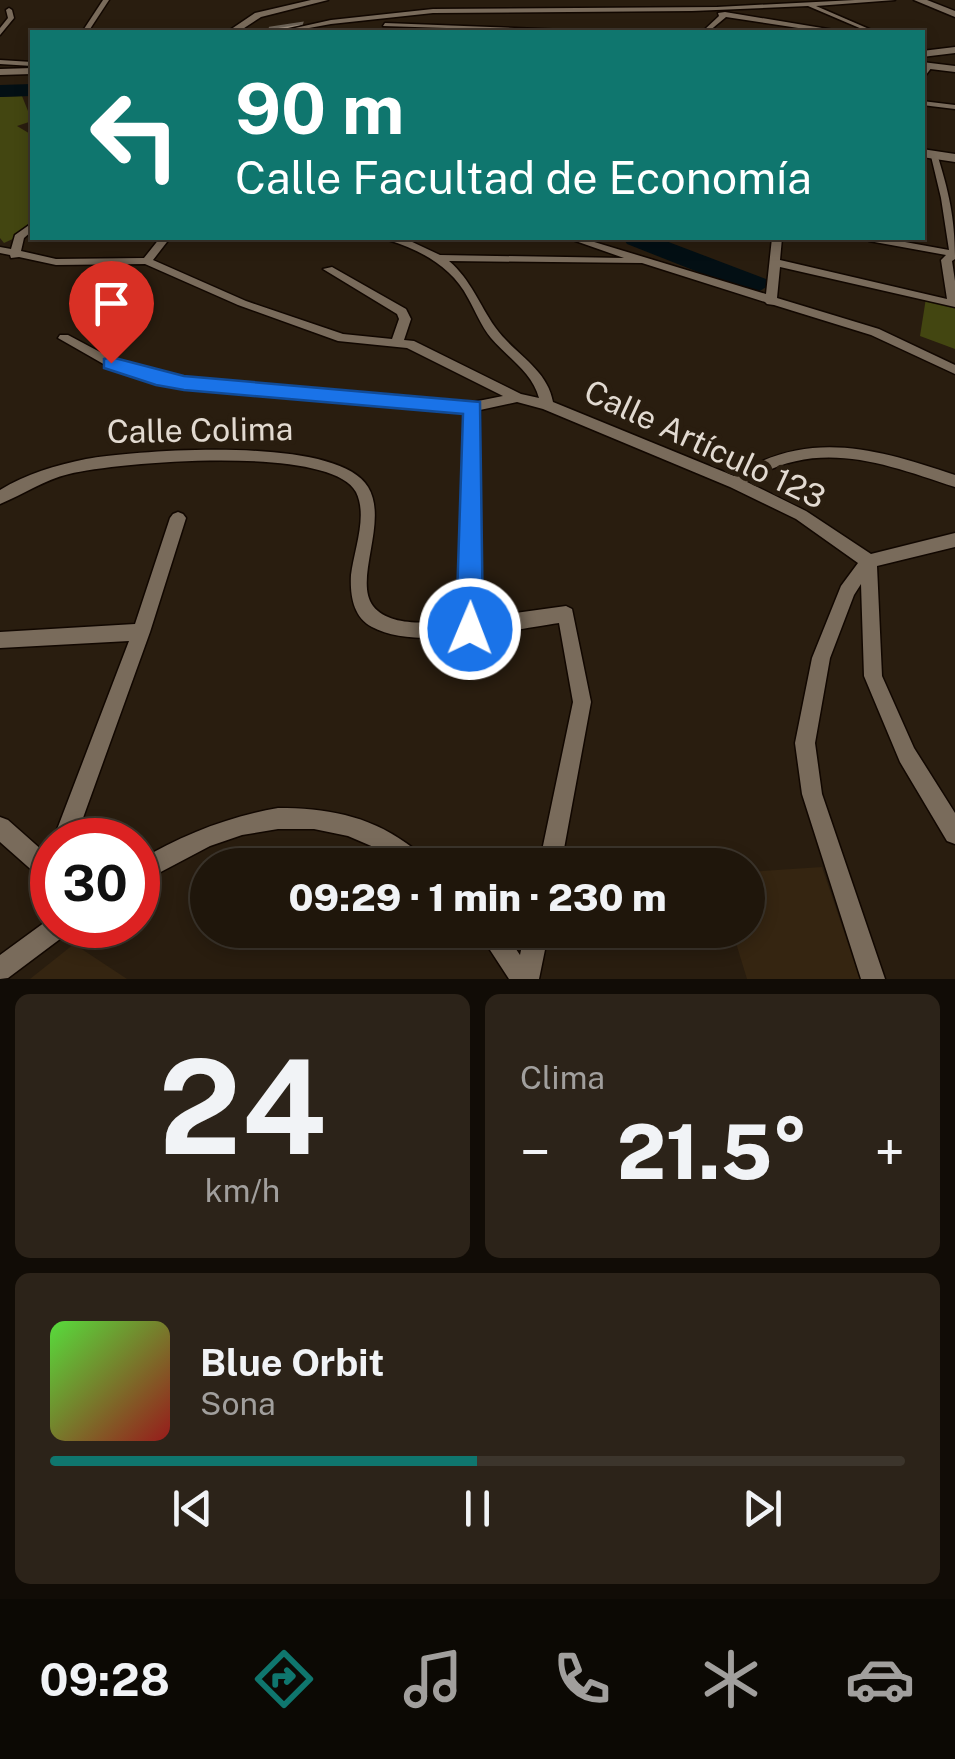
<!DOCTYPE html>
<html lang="es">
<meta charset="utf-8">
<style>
:root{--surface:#1f160b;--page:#2c2319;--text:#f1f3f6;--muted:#a19f9d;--line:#3c352c;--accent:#0f766e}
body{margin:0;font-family:"Public Sans",sans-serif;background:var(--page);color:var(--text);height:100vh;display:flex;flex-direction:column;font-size:38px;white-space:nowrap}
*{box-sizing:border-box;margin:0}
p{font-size:32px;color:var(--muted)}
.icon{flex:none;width:55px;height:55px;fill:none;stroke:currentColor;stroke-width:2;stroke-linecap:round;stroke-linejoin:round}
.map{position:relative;height:979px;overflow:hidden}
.details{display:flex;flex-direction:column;gap:15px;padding:15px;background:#110c06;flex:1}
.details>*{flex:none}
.hud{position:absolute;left:30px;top:30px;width:895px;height:210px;border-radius:0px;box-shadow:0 5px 15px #0003,0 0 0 2px var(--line);background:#0f766e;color:#fff;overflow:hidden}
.speed{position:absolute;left:30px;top:818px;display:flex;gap:20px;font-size:50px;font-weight:700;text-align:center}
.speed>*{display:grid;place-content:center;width:130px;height:130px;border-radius:50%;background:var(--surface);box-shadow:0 5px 15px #0003,0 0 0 2px var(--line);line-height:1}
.speed .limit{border:15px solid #d22;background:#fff;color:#111}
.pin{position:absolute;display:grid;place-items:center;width:85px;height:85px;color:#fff;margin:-102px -42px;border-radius:50% 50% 50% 0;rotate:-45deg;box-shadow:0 0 10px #0007}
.pin .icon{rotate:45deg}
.me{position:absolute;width:110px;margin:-55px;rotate:1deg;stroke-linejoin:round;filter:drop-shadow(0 0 8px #0008)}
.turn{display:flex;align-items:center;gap:35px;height:210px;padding:0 40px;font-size:45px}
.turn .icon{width:130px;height:130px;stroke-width:2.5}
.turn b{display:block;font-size:70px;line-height:85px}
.big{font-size:75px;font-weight:800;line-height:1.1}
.details .tile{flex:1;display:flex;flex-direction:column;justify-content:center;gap:15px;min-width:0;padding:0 35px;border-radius:15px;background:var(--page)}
.details .dial{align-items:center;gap:0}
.dial b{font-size:130px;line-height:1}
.song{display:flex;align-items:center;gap:30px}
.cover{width:120px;height:120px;border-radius:15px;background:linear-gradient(135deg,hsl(110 70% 55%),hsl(0 70% 35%))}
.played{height:10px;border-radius:5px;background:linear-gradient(90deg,var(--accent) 50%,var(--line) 50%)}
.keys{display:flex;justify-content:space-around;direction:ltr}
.heat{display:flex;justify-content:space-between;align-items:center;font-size:55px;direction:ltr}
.details .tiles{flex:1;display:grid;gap:15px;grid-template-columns:1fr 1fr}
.tile:last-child{grid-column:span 2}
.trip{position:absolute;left:190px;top:848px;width:575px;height:100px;border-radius:50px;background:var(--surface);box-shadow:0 5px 15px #0003,0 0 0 2px var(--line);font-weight:800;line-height:100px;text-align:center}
.tab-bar{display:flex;height:160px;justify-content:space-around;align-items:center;background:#0c0904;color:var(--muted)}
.tab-bar .icon{width:70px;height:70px}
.tab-bar .current{color:var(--accent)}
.tab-bar b{font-size:45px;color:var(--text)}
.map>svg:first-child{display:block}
.built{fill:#352511}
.green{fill:#434611}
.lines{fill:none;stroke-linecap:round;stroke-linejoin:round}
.river{fill:#030f14;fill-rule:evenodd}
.building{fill:#9d8f7e;stroke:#6e6458;stroke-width:2.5}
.street-casing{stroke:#110700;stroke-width:3}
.secondary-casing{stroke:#110700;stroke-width:3}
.street{fill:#796b5b;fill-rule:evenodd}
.secondary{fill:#796b5b;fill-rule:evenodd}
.route{fill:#1a73e8;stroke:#114b97;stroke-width:2.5}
.labels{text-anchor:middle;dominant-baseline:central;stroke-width:10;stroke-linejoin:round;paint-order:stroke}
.street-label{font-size:32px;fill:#e2dad1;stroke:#291d0f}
</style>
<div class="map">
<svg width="955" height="979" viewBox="0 0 955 979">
<rect width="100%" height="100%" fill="#291d0f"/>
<g class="built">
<polygon points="822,867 860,979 747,979 732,930 748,930 748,872"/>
<polygon points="74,944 127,979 30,979"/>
</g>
<g class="green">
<polygon points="22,96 32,121 17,126 32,135 32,230 4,243 0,238 0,97"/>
<polygon points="926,298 955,308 955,349 920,336"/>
</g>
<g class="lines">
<g class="river">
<polygon points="32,84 32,96 0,97 0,85"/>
<polygon points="623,238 658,238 766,279 770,285 756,293 746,291 627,244"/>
</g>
</g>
<polygon class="building" points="302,23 299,32 268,32 270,28"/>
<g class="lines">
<g class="street-casing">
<g id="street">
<polygon points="103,0 109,0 88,32 82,32"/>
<polygon points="855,0 895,0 816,6 876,32 869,32 808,6 692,11 433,13 331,24 287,32 277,32 331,20 433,9 717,7"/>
<polygon points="9,8 12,10 14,18 0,35 0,28 8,18 6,10"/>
<polygon points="725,12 834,30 837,32 825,32 726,17 708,32 702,32 719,16 718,13"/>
<polygon points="385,23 565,30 568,32 383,26"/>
<polygon points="0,60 32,62 32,66 0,64"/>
<polygon points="925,65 932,67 922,80 922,70"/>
<polygon points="922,101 955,105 955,109 922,105"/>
<path d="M930 152 937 154C949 192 955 219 955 259L952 261 955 281V307L780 267 777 298 879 329 955 365V374L871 335 774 305 767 304 765 302 642 263 449 261C471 280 479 304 495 327 514 354 547 368 553 402L734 476C809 428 877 449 955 475V487C883 463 816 437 747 482L806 511 871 554 955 533V547L877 566 882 676 914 748 955 813V844L947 841 900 762 864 676 861 584 854 595 830 658 815 743 822 794 885 979H861L802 794 795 743 812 658 841 586 858 563 796 519 730 487 543 409 517 402 480 410 479 618 566 606 572 609 591 702 561 865H539L573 702 559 623C511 630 416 651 372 627 353 617 350 595 351 575 354 550 368 516 356 492 330 444 118 462 69 474 44 480 24 494 0 504V490C26 474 56 465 86 459 141 450 337 435 368 487 389 521 353 580 373 606 391 629 436 622 461 620L466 411 156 383 107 366 58 338 60 335H68L115 360 157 375 473 402 503 396 407 348 338 341 238 305 145 264 56 265 19 257 11 258 10 255 0 253V247L11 249 15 235 32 223V231L24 238 21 251 56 259 144 258 160 238H170L153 260 246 301 343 334 392 339 399 319 397 314 323 269 332 267 406 309 411 319 404 340 414 341 521 394 539 398C532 372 508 358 491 338 481 326 476 312 468 298 452 267 421 250 388 240L387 238 408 240 440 255 624 258 567 238H581L766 294 772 238H782L780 260 947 299 941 260 946 255 869 241 864 238H883L949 250 941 198Z"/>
<polygon points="178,512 183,514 186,518 150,632 75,840 53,840 129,641 0,648 0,632 135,624 170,518 173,514"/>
<path d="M278 808C325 808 367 815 406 843 415 850 424 854 428 865H399L376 848 348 836 314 829H278L242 835 210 846 138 884V861C182 835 227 817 278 808Z"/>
<polygon points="0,817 8,820 52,859 52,884 44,881 0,842"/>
<polygon points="52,917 52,925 72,925 68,933 8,978 0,979 0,955"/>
<polygon points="477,930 503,930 520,955 525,930 549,930 539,979 509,979"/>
</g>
</g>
<g class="secondary-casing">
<g id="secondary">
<polygon points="311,0 328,0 261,17 238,32 227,32 255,13"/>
<polygon points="914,0 927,0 955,11 955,17"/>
<polygon points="955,47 955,53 922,57 922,51"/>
<polygon points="922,62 955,66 955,72 922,68"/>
<polygon points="32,68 32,74 0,75 0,69"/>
<polygon points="922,149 955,154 955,162 922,157"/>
</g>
</g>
<use href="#street" class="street"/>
<use href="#secondary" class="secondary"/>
</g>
<polygon class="route" points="111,357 184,376 480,402 483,629 479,637 470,641 460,637 456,629 463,414 184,390 156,385 104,368 104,359"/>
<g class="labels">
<g class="street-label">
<text transform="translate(200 430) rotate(-1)">Calle Colima</text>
<text transform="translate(705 444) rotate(25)">Calle Artículo 123</text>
</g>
</g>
</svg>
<div class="speed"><div class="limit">30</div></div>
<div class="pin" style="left:111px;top:363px;background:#d93025"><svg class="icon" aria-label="arrive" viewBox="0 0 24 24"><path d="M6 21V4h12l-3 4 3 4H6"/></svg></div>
<svg class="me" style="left:470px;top:629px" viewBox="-20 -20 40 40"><circle r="17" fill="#1a73e8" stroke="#fff" stroke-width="3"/><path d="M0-11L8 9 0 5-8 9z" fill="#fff"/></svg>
<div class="trip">09:29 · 1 min · 230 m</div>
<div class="hud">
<div class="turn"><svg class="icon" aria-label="left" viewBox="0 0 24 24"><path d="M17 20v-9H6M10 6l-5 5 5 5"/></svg><div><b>90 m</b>Calle Facultad de Economía</div></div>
</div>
</div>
<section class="details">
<div class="tiles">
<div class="tile dial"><b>24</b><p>km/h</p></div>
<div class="tile"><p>Clima</p>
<div class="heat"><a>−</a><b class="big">21.5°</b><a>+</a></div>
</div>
<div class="tile">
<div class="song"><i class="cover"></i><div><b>Blue Orbit</b><p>Sona</p></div></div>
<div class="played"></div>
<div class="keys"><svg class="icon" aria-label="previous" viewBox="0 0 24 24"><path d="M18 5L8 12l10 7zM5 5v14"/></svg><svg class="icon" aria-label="pause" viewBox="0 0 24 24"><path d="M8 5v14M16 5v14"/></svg><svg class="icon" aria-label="next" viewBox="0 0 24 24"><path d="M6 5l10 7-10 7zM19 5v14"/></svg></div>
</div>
</div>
</section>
<nav class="tab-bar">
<b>09:28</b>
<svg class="icon current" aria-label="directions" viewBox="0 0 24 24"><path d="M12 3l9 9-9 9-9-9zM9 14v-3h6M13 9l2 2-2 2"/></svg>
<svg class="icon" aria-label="music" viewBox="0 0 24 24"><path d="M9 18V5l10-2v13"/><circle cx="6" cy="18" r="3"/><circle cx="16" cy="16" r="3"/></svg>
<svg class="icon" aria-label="phone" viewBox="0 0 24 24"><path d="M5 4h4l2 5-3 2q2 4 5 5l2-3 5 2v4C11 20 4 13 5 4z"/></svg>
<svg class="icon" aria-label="climate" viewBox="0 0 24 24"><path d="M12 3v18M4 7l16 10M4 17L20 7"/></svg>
<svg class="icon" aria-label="car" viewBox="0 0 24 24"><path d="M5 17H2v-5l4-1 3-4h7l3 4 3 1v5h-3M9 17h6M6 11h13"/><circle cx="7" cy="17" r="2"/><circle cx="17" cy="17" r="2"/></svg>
</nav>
